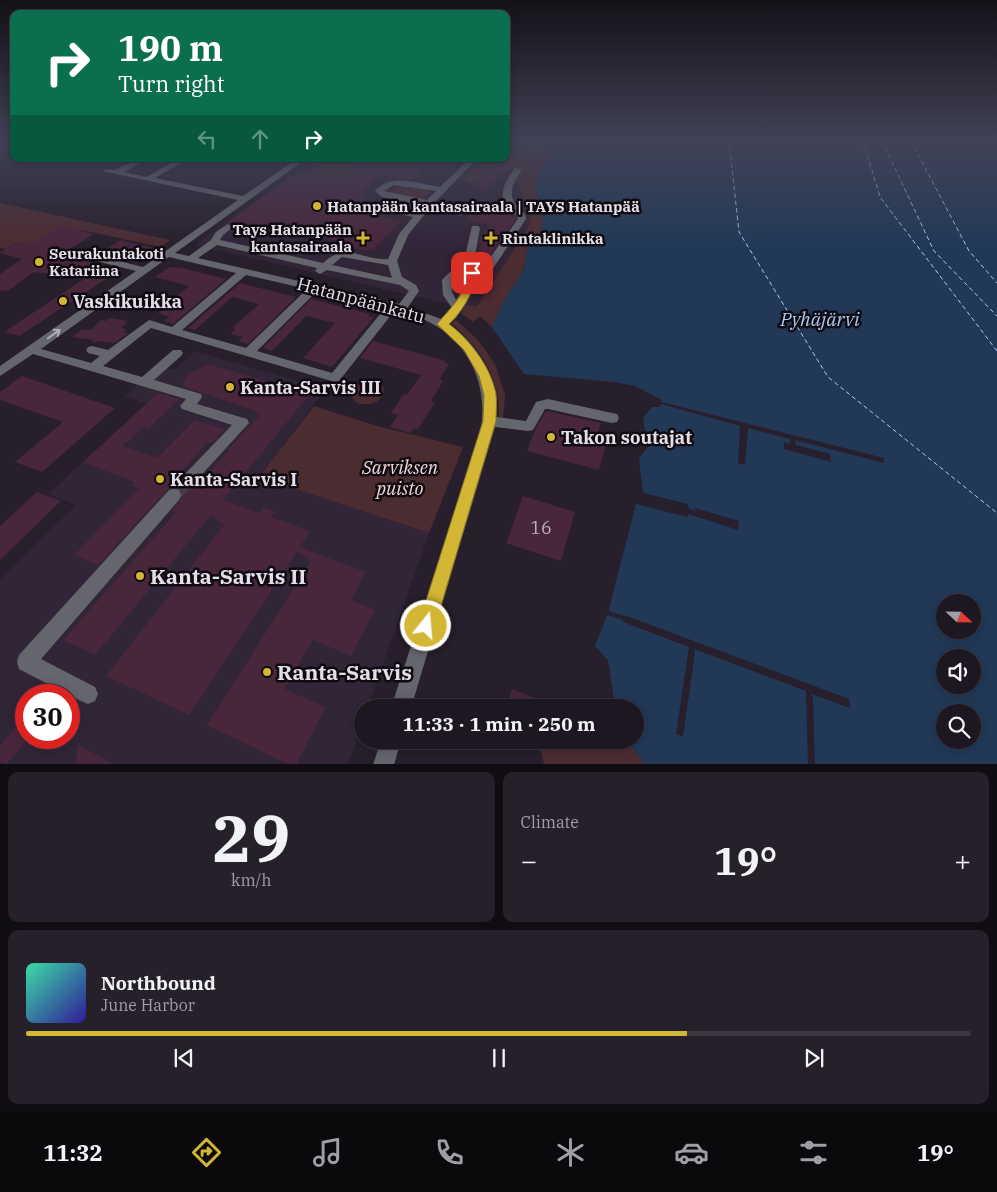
<!DOCTYPE html>
<meta charset="utf-8">
<style>
:root{--surface:#1d1721;--page:#25202a;--text:#f1f3f6;--muted:#a09fa5;--line:#3b363f;--accent:#d4b635}
body{margin:0;font-family:"IBM Plex Serif",serif;background:var(--page);color:var(--text);height:100vh;display:flex;flex-direction:column;font-size:19px;white-space:nowrap}
*{box-sizing:border-box;margin:0}
p{font-size:16px;color:var(--muted)}
.icon{flex:none;width:28px;height:28px;fill:none;stroke:currentColor;stroke-width:2;stroke-linecap:round;stroke-linejoin:round}
.map{position:relative;height:764px;overflow:hidden}
.sheet{display:flex;flex-direction:column;gap:8px;padding:8px;background:#100d12;flex:1}
.sheet>*{flex:none}
.banner{position:absolute;left:10px;top:10px;width:500px;height:152px;border-radius:10px;box-shadow:0 2px 12px #0003,0 0 0 1px var(--line);background:#0b6e4f;color:#fff;overflow:hidden}
.needle{width:32px;rotate:112deg}
.controls{position:absolute;left:936px;top:594px;display:grid;gap:10px}
.controls a{display:grid;place-items:center;width:45px;height:45px;border-radius:50%;background:var(--surface);box-shadow:0 2px 12px #0003,0 0 0 1px var(--line);font-size:25px}
.speed{position:absolute;left:15px;top:684px;display:flex;gap:10px;font-size:25px;font-weight:700;text-align:center}
.speed>*{display:grid;place-content:center;width:65px;height:65px;border-radius:50%;background:var(--surface);box-shadow:0 2px 12px #0003,0 0 0 1px var(--line);line-height:1}
.speed .limit{border:8px solid #d22;background:#fff;color:#111}
.pin{position:absolute;display:grid;place-items:center;width:42px;height:42px;color:#fff;margin:-21px;border-radius:10px;box-shadow:0 2px 8px #0006}
.me{position:absolute;width:55px;margin:-28px;rotate:17deg;stroke-linejoin:round;filter:drop-shadow(0 0 4px #0008)}
.turn{display:flex;align-items:center;gap:18px;height:105px;padding:0 25px;font-size:22px}
.turn .icon{width:65px;height:65px;stroke-width:2.5}
.turn b{display:block;font-size:35px;line-height:42px}
.lanes{display:flex;align-items:center;height:48px;padding:0 25px;background:#0003;justify-content:center;gap:25px;direction:ltr}
.lanes .off{opacity:.35}
.big{font-size:38px;font-weight:800;line-height:1.1}
.sheet .widget{flex:1;display:flex;flex-direction:column;justify-content:center;gap:8px;min-width:0;padding:0 18px;border-radius:10px;background:var(--page)}
.sheet .dial{align-items:center;gap:0}
.dial b{font-size:65px;line-height:1}
.song{display:flex;align-items:center;gap:15px}
.cover{width:60px;height:60px;border-radius:8px;background:linear-gradient(135deg,hsl(160 70% 55%),hsl(250 70% 35%))}
.played{height:5px;border-radius:2px;background:linear-gradient(90deg,var(--accent) 70%,var(--line) 70%)}
.keys{display:flex;justify-content:space-around;direction:ltr}
.heat{display:flex;justify-content:space-between;align-items:center;font-size:28px;direction:ltr}
.sheet .tiles{flex:1;display:grid;gap:8px;grid-template-columns:1fr 1fr}
.widget:last-child{grid-column:span 2}
.trip{position:absolute;left:354px;top:699px;width:290px;height:50px;border-radius:25px;background:var(--surface);box-shadow:0 2px 12px #0003,0 0 0 1px var(--line);font-weight:800;line-height:50px;text-align:center}
.menu{display:flex;height:80px;justify-content:space-around;align-items:center;background:#0c090d;color:var(--muted)}
.menu .icon{width:35px;height:35px}
.menu .selected{color:var(--accent)}
.menu b{font-size:22px;color:var(--text)}
.map>svg:first-child{display:block}
.built{fill:#312538;fill-rule:evenodd}
.green{fill:#4b2c31}
.water{fill:#213957;fill-rule:evenodd}
.pier{fill:#271f2c}
.lines{fill:none;stroke-linecap:round;stroke-linejoin:round}
.ferry{stroke:#a8caf7;stroke-width:1;stroke-dasharray:4.5 3;stroke-linecap:butt}
.building{fill:#48263c}
.minor-tunnel{stroke:#433c48;stroke-width:14;stroke-dasharray:14 7;stroke-linecap:butt}
.minor{fill:#65666d;fill-rule:evenodd}
.oneway{stroke:#b1aeb6}
.route{fill:#d4b635;stroke:#8a7622}
.poi-dot{fill:#d4b635;stroke:#0e0a10;stroke-width:2}
.labels{text-anchor:middle;dominant-baseline:central;stroke-width:5;stroke-linejoin:round;paint-order:stroke}
.far-poi-label{font-size:15px;font-weight:bold;fill:#e3dee7;stroke:#0e0a10;text-anchor:start}
.street-label{font-size:18px;fill:#e3dee7;stroke:#0e0a10}
.poi-label{font-size:18px;font-weight:bold;fill:#e3dee7;stroke:#0e0a10;text-anchor:start}
.park-label{font-size:18px;font-style:italic;fill:#f7d6da;stroke:#0e0a10}
.near-number-label{font-size:18px;fill:#bcb0bc}
.water-label{font-size:19px;font-style:italic;fill:#a8caf7;stroke:#0e0a10}
.near-poi-label{font-size:21px;font-weight:bold;fill:#e3dee7;stroke:#0e0a10;text-anchor:start}
</style>
<div class="map">
<svg width="997" height="765" viewBox="0 0 997 765">
<rect width="100%" height="100%" fill="#271f2c"/>
<g class="built">
<polygon points="313,159 506,159 531,217 526,231 474,310 195,245"/>
<path d="M195 351 325 389 259 477 429 533 368 707 362 708V724L348 764 0 765V579L76 505 48 494 146 404 125 396 160 366 174 370ZM26 695H69V738H26Z"/>
</g>
<g class="green">
<polygon points="513,141 554,141 551,145 553,149 535,184 543,223 541,231 537,239 527,249 524,269 504,301 492,327 480,316 473,322 461,313 465,305 477,306 526,231 531,217 511,168 503,173 487,170 475,183 463,180 481,161 499,162 502,159 506,159 506,146"/>
<polygon points="316,159 359,160 342,174 337,181 325,176 323,173 310,170 315,166 311,164"/>
<polygon points="398,185 431,191 422,200 388,194"/>
<polygon points="0,203 170,240 161,247 82,230 42,247 18,242 4,249 0,248"/>
<path d="M456 320 478 340 495 364 505 395 503 419 499 418C501 378 480 348 451 323Z"/>
<path d="M365 381 377 382 384 388C384 404 365 408 354 401L351 392 354 388Z"/>
<polygon points="314,406 377,426 463,447 429,533 259,477"/>
<polygon points="538,740 626,740 645,764 544,764"/>
</g>
<path class="water" d="M554 141H997V764H645L626 740H635V708L615 707 608 660 595 646 608 613 636 504 643 493 639 459 648 447 643 418 652 407H660L662 400 635 386 614 382 524 374 492 327 504 301 524 269 527 249 537 239 541 231 543 222 535 184 552 149 551 145ZM945 602H972V630H945ZM945 658H972V685H945ZM945 712H972V740H945Z"/>
<g class="pier">
<polygon points="662,402 884,458 884,463 795,440 796,445 830,454 831,462 784,449 784,442 790,444 790,439 748,428 745,465 738,463 740,426 661,404"/>
<polygon points="640,492 688,504 688,508 695,511 695,508 739,521 738,530 688,514 687,517 636,504"/>
<polygon points="606,610 624,616 624,615 849,699 850,708 811,694 813,698 815,764 808,764 806,691 694,649 695,653 683,737 676,734 689,647 623,622 623,620 605,614"/>
</g>
<g class="lines">
<g class="ferry">
<polyline points="729,141 739,232 828,377 997,513"/>
<polyline points="863,141 880,197 997,351"/>
<polyline points="882,141 934,251 997,316"/>
<polyline points="911,141 969,251 997,283"/>
</g>
</g>
<g class="building">
<polygon points="537,147 553,149 543,167 526,165"/>
<polygon points="360,159 428,159 417,169 423,170 413,180 380,175 361,192 366,193 362,196 366,197 362,201 359,201 356,207 375,211 371,215 401,221 373,250 369,249 368,251 346,246 349,243 253,223 248,227 241,226 237,229 228,222 300,171 337,178"/>
<polygon points="486,172 500,174 487,190 473,187"/>
<polygon points="480,200 496,203 490,211 514,216 516,219 489,256 477,254 481,244 479,244 480,238 489,225 466,220"/>
<polygon points="62,226 94,234 57,257 87,261 118,269 104,278 106,279 19,336 4,332 84,279 33,272 8,291 0,290 0,274 22,259 0,253 0,252 18,242 31,244"/>
<polygon points="121,240 128,242 158,249 136,263 98,254"/>
<polygon points="170,267 183,268 226,279 173,324 164,321 170,317 158,313 164,309 161,308 189,286 155,277"/>
<polygon points="240,283 296,297 248,344 238,341 243,337 230,334 236,329 232,328 259,304 232,297 195,330 188,328"/>
<polygon points="311,299 370,314 368,316 374,317 332,367 303,358 335,323 306,316 272,351 263,348"/>
<polygon points="109,318 128,321 121,328 126,329 123,332 128,333 114,343 99,341 92,343 93,340 72,337 82,329 91,330 101,320 106,321"/>
<polygon points="373,341 446,361 444,363 449,364 439,380 443,381 431,401 435,402 418,429 414,428 410,433 390,427 398,415 391,413 404,394 407,395 421,375 360,358"/>
<polygon points="208,364 310,394 223,500 260,513 264,508 275,512 271,517 310,531 300,547 366,572 351,600 375,610 351,656 313,640 284,689 326,707 296,765 290,765 207,725 311,561 297,552 189,715 106,676 224,525 211,515 95,655 63,640 176,512 172,511 183,496 179,488 168,489 98,565 74,555 139,488 132,485 135,482 83,462 158,393 179,399 148,429 143,427 123,446 157,458 195,420 225,429 212,443 208,442 179,474 182,475 183,483 191,486 198,481 201,482 230,449 228,449 260,415 255,413 257,411 182,386 188,374"/>
<polygon points="22,376 115,408 42,472 15,462 63,422 0,400 0,392"/>
<polygon points="546,411 601,423 597,435 608,438 599,470 527,451 536,428"/>
<polygon points="37,492 61,501 0,560 0,526"/>
<polygon points="523,496 575,512 561,561 506,543"/>
<polygon points="512,689 533,697 530,708 506,708"/>
<polygon points="26,714 26,741 6,765 0,761 0,746"/>
<polygon points="77,744 116,765 76,765"/>
</g>
<g class="lines">
<polyline class="minor-tunnel" points="174,495 190,478"/>
<g class="minor">
<path d="M138 159H147L124 172 146 177 179 159H188L155 178 243 196 297 159H306L175 253 189 256 211 240 216 232 228 224 233 227 223 235 220 240 323 263C348 240 360 261 388 259L399 234 413 217 360 206V202L417 212 423 205 382 197 375 191C391 172 418 184 440 187L469 159H477L432 205 408 235 397 261 402 277 416 285 419 291 408 307 441 319 452 308 443 295 442 280 450 272 466 270 464 261 472 226H478L480 228 474 261 477 274 484 266 518 219C516 214 511 211 507 206 497 192 507 180 515 168L522 170C512 184 506 196 520 209 524 213 526 214 526 219L492 270 475 287 456 318 449 324C478 344 499 381 496 417L526 421 536 402 548 399 612 413 617 414 619 418 617 422 612 423 548 409H545L533 430 528 431 495 427 411 708H391L481 429C488 384 469 341 427 321 417 316 404 315 395 310L339 381 335 382 151 328 103 366 142 377 173 350H181L183 353 181 356 154 380 201 394 202 397 197 404 247 419 249 423 195 482 190 484 185 482 183 478 185 474 232 425 182 409 180 406 186 399 33 354 0 376V366L136 271 80 257V253L83 252 143 267 238 200 102 171 106 169 115 170ZM394 185 436 191 427 200 384 191ZM217 245 317 268 315 271 320 274 327 270 400 285 409 291 399 304 198 258ZM169 257 236 273 172 327 149 320 108 350 92 346 88 347 86 350 88 353 100 356 91 363 41 349ZM342 257 388 265 392 278 332 265ZM246 275 307 289 246 348 182 330ZM467 276 466 285 456 300 452 292V281L457 277ZM316 292 385 308 332 373 257 351Z"/>
<polygon points="174,489 179,490 181,495 179,500 41,659 95,687 98,694 95,701 88,704 81,701 19,669 17,662 19,655 169,490"/>
<polygon points="381,740 401,740 394,765 373,765"/>
</g>
</g>
<defs><path id="oneway-shaft" d="M-6 0H5M1.5-3L5.5 0L1.5 3" fill="none" stroke-width="1.6" stroke-linecap="round" stroke-linejoin="round" transform="scale(1.25)"/></defs>
<use class="oneway" href="#oneway-shaft" transform="translate(54 334) rotate(-35)"/>
<linearGradient id="sky" x2="0" y2="1"><stop stop-color="#151118"/><stop offset="0.57" stop-color="#414256"/><stop offset="1" stop-color="#414256" stop-opacity="0"/></linearGradient>
<rect width="997" height="248" fill="url(#sky)"/>
<path class="route" d="M472 270 476 273C475 291 462 312 449 324 470 340 491 367 496 394 497 402 496 412 496 421L435 626 432 632 426 634 421 632 418 626 483 421 484 395 479 376 464 350 437 324C451 307 465 297 467 273Z"/>
<g class="poi-dot">
<circle cx="317" cy="206" r="5"/>
<path d="M360.5 230.5h5v5h5v5h-5v5h-5v-5h-5v-5h5z"/>
<path d="M488.5 230.5h5v5h5v5h-5v5h-5v-5h-5v-5h5z"/>
<circle cx="39" cy="262" r="5"/>
<circle cx="63" cy="301" r="5"/>
<circle cx="230" cy="387" r="5"/>
<circle cx="551" cy="437" r="5"/>
<circle cx="160" cy="479" r="5"/>
<circle cx="140" cy="576" r="5"/>
<circle cx="267" cy="672" r="5"/>
</g>
<g class="labels">
<g class="far-poi-label">
<text x="327" y="206">Hatanpään kantasairaala | TAYS Hatanpää</text>
<text x="352" y="229" text-anchor="end">Tays Hatanpään<tspan x="352" dy="17">kantasairaala</tspan></text>
<text x="502" y="238">Rintaklinikka</text>
<text x="49" y="253">Seurakuntakoti<tspan x="49" dy="17">Katariina</tspan></text>
</g>
<g class="street-label">
<text transform="translate(361 300) rotate(15)">Hatanpäänkatu</text>
</g>
<g class="poi-label">
<text x="73" y="301">Vaskikuikka</text>
<text x="240" y="387">Kanta-Sarvis III</text>
<text x="561" y="437">Takon soutajat</text>
<text x="170" y="479">Kanta-Sarvis I</text>
</g>
<g class="park-label">
<text x="400" y="467">Sarviksen<tspan x="400" dy="21">puisto</tspan></text>
</g>
<g class="near-number-label">
<text x="541" y="527">16</text>
</g>
<g class="water-label">
<text x="820" y="319">Pyhäjärvi</text>
</g>
<g class="near-poi-label">
<text x="150" y="576">Kanta-Sarvis II</text>
<text x="277" y="672">Ranta-Sarvis</text>
</g>
</g>
</svg>
<div class="controls">
<a><svg class="needle" viewBox="-14 -14 28 28"><path d="M0-13l5 13h-10z" fill="#e53935"/><path d="M0 13l5-13h-10z" fill="#a09fa5"/></svg></a>
<a><svg class="icon" aria-label="sound" viewBox="0 0 24 24"><path d="M4 9h4l5-4v14l-5-4H4zM17 9q2 3 0 6"/></svg></a>
<a><svg class="icon" aria-label="search" viewBox="0 0 24 24"><circle cx="10" cy="10" r="6"/><path d="M15 15l6 6"/></svg></a>
</div>
<div class="speed"><div class="limit">30</div></div>
<div class="pin" style="left:472px;top:273px;background:#d93025"><svg class="icon" aria-label="arrive" viewBox="0 0 24 24"><path d="M6 21V4h12l-3 4 3 4H6"/></svg></div>
<svg class="me" style="left:426px;top:626px" viewBox="-20 -20 40 40"><circle r="17" fill="#d4b635" stroke="#fff" stroke-width="3"/><path d="M0-11L8 9 0 5-8 9z" fill="#fff"/></svg>
<div class="trip">11:33 · 1 min · 250 m</div>
<div class="banner">
<div class="turn"><svg class="icon" aria-label="right" viewBox="0 0 24 24"><path d="M7 20v-9h11M14 6l5 5-5 5"/></svg><div><b>190 m</b>Turn right</div></div>
<div class="lanes"><svg class="icon off" aria-label="left" viewBox="0 0 24 24"><path d="M17 20v-9H6M10 6l-5 5 5 5"/></svg><svg class="icon off" aria-label="ahead" viewBox="0 0 24 24"><path d="M12 20V5M6 11l6-6 6 6"/></svg><svg class="icon" aria-label="right" viewBox="0 0 24 24"><path d="M7 20v-9h11M14 6l5 5-5 5"/></svg></div>
</div>
</div>
<section class="sheet">
<div class="tiles">
<div class="widget dial"><b>29</b><p>km/h</p></div>
<div class="widget"><p>Climate</p>
<div class="heat"><a>−</a><b class="big">19°</b><a>+</a></div>
</div>
<div class="widget">
<div class="song"><i class="cover"></i><div><b>Northbound</b><p>June Harbor</p></div></div>
<div class="played"></div>
<div class="keys"><svg class="icon" aria-label="previous" viewBox="0 0 24 24"><path d="M18 5L8 12l10 7zM5 5v14"/></svg><svg class="icon" aria-label="pause" viewBox="0 0 24 24"><path d="M8 5v14M16 5v14"/></svg><svg class="icon" aria-label="next" viewBox="0 0 24 24"><path d="M6 5l10 7-10 7zM19 5v14"/></svg></div>
</div>
</div>
</section>
<nav class="menu">
<b>11:32</b>
<svg class="icon selected" aria-label="directions" viewBox="0 0 24 24"><path d="M12 3l9 9-9 9-9-9zM9 14v-3h6M13 9l2 2-2 2"/></svg>
<svg class="icon" aria-label="music" viewBox="0 0 24 24"><path d="M9 18V5l10-2v13"/><circle cx="6" cy="18" r="3"/><circle cx="16" cy="16" r="3"/></svg>
<svg class="icon" aria-label="phone" viewBox="0 0 24 24"><path d="M5 4h4l2 5-3 2q2 4 5 5l2-3 5 2v4C11 20 4 13 5 4z"/></svg>
<svg class="icon" aria-label="climate" viewBox="0 0 24 24"><path d="M12 3v18M4 7l16 10M4 17L20 7"/></svg>
<svg class="icon" aria-label="car" viewBox="0 0 24 24"><path d="M5 17H2v-5l4-1 3-4h7l3 4 3 1v5h-3M9 17h6M6 11h13"/><circle cx="7" cy="17" r="2"/><circle cx="17" cy="17" r="2"/></svg>
<svg class="icon" aria-label="filters" viewBox="0 0 24 24"><path d="M4 7h16M4 17h16"/><circle cx="9" cy="7" r="2"/><circle cx="15" cy="17" r="2"/></svg>
<b>19°</b>
</nav>
